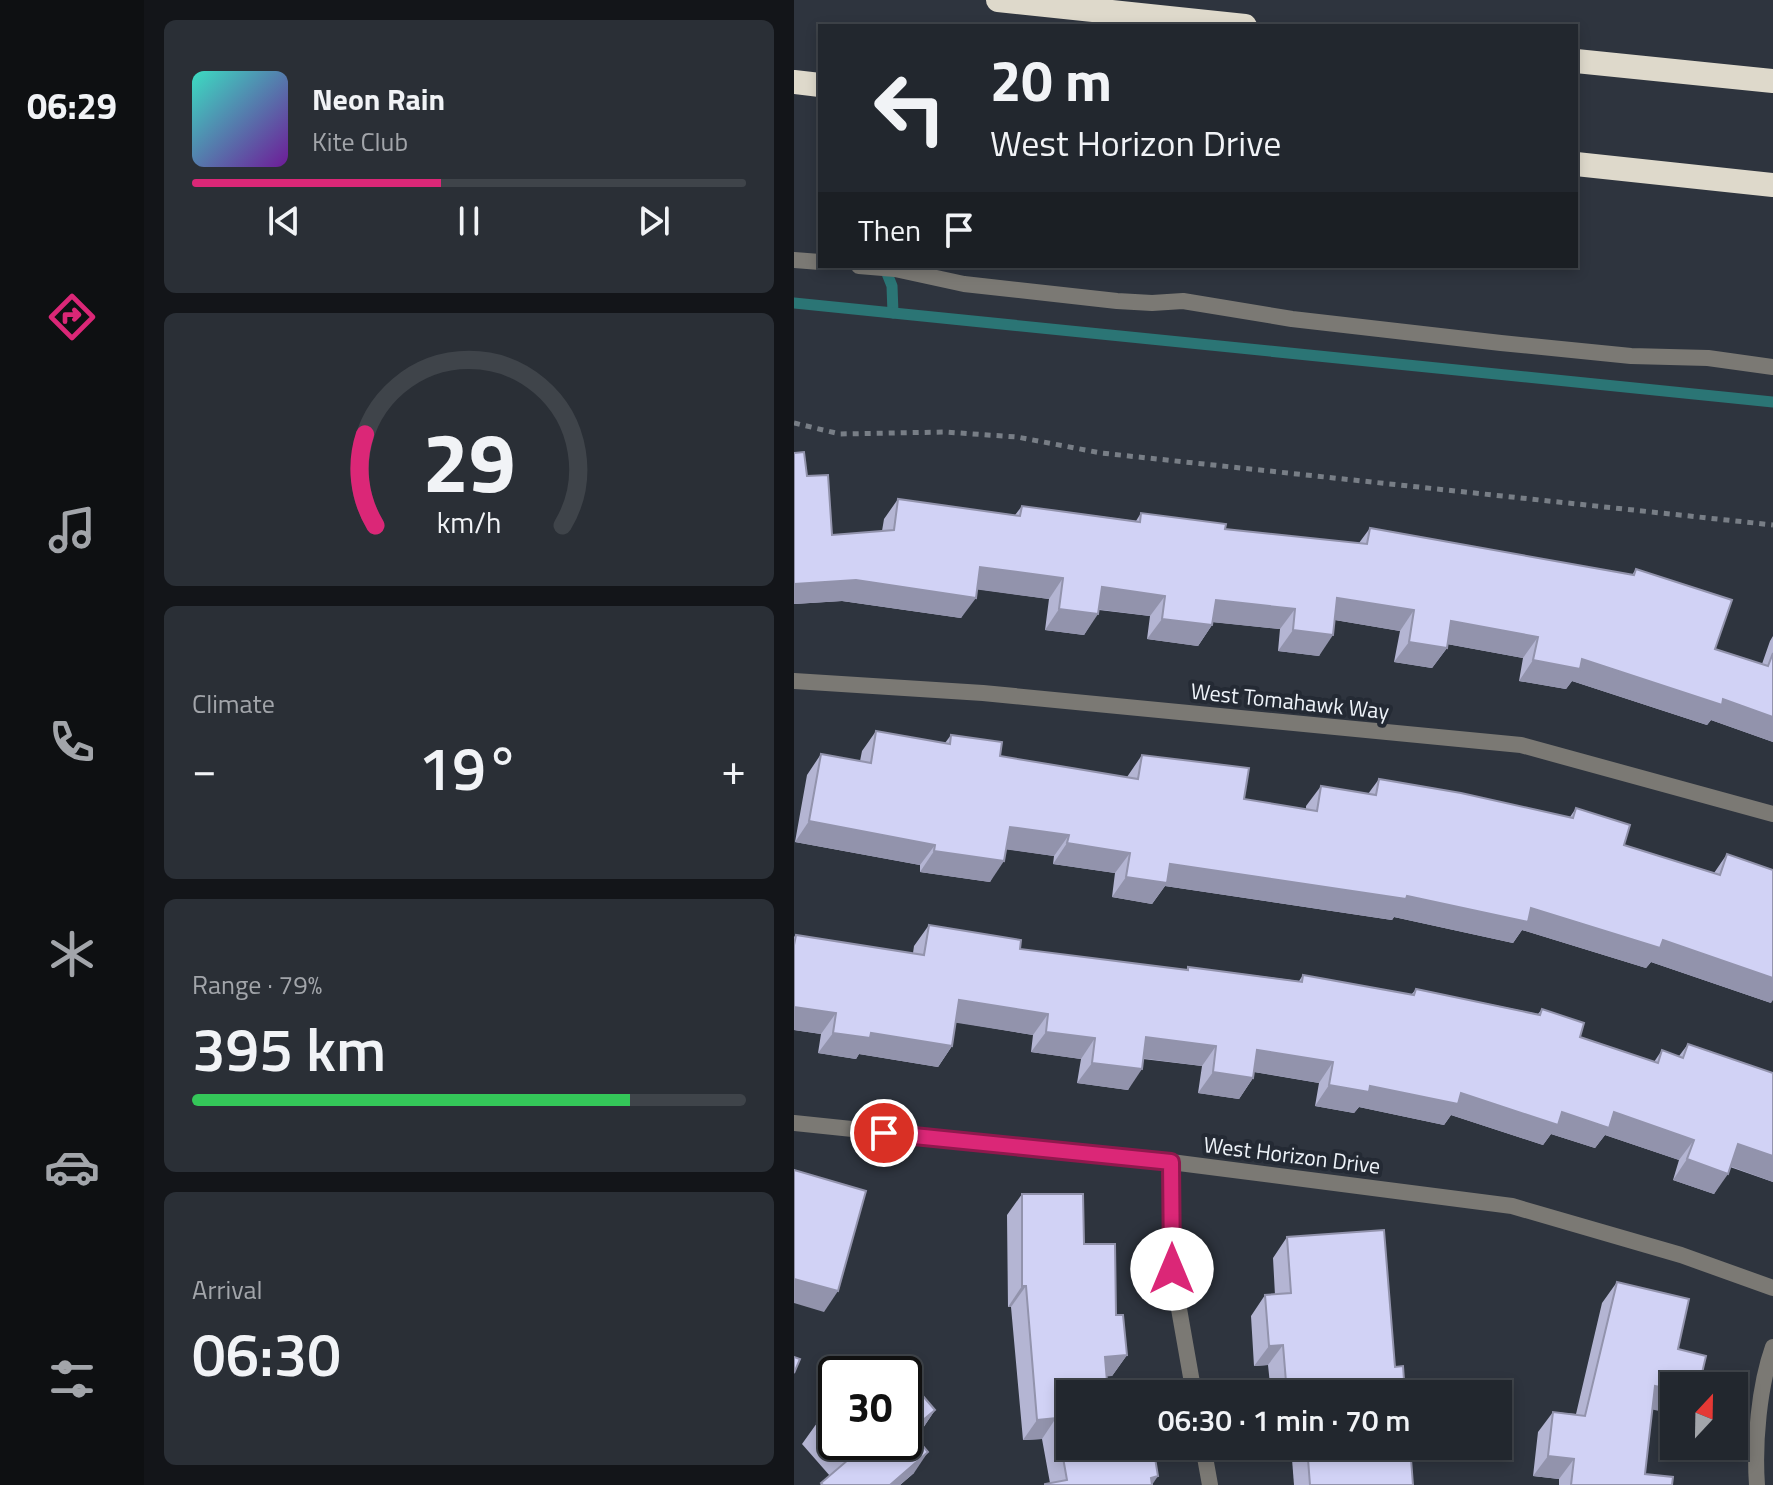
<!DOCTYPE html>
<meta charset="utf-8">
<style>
:root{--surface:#22272e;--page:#2a2f36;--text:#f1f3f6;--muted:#a2a5aa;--line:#3f444a;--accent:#db2777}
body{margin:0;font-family:"Titillium Web",sans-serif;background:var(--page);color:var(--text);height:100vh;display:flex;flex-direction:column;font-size:30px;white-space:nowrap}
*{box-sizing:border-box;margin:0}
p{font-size:26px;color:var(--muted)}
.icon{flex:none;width:44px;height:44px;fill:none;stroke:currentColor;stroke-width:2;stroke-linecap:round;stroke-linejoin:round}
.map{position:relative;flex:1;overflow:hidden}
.details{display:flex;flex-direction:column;gap:20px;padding:20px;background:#131519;width:650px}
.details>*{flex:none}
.banner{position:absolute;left:24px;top:24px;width:760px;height:244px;border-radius:0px;box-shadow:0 4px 12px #0003,0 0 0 2px var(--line);background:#22272e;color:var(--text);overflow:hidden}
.needle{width:52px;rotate:22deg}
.tools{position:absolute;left:866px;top:1372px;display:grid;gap:16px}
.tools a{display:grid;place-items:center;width:88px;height:88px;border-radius:0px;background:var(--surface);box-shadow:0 4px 12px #0003,0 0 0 2px var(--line);font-size:40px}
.speed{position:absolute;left:24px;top:1356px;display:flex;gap:16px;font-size:40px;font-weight:700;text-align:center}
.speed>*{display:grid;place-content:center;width:104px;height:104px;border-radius:50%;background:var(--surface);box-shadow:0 4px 12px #0003,0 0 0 2px var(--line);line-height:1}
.speed .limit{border:4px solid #111;border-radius:12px;background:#fff;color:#111}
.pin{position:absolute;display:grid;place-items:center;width:68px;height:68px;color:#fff;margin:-34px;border:4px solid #fff;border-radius:50%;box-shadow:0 2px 8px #0007}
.me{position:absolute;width:88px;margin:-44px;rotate:0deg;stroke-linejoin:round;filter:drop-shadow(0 0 6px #0008)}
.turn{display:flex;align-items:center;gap:28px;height:168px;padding:0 40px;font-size:36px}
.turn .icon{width:104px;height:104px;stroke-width:2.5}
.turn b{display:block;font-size:56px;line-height:68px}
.then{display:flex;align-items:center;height:76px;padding:0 40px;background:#0003;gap:16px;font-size:30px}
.big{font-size:60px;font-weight:600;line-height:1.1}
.details .card{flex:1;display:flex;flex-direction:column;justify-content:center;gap:12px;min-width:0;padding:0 28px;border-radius:12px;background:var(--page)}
.details .dial{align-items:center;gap:0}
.dial svg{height:208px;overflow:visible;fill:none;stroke:var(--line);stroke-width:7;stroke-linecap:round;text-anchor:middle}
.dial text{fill:var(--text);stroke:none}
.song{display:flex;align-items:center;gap:24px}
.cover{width:96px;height:96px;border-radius:12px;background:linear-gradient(135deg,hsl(170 70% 55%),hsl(280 70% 35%))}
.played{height:8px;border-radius:4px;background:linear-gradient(90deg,var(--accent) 45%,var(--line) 45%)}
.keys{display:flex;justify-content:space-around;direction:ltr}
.heat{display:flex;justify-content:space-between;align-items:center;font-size:44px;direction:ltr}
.charge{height:12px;border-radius:6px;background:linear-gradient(90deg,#34c759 79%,var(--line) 0)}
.trip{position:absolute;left:262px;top:1380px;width:456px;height:80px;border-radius:0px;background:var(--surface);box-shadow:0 4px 12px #0003,0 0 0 2px var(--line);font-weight:600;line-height:80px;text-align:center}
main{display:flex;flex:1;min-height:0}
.dock{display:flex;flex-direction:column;width:144px;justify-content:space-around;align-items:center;background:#0e1012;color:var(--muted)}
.dock .icon{width:56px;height:56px}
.dock .active{color:var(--accent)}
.dock b{font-size:36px;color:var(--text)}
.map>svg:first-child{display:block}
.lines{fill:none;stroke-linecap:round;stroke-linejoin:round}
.stream{stroke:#2b7575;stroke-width:11}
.path{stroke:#787e86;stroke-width:5;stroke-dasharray:6 6;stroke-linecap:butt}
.service{stroke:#7b7974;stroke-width:16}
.minor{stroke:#7b7974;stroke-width:16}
.motorway{stroke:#ded9cb;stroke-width:24}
.wall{fill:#b4b5d3}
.shaded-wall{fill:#9293ac}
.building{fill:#d1d2f5;stroke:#9293ac;stroke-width:2}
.route-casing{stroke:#8e194d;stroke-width:20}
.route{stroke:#db2777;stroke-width:14}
.labels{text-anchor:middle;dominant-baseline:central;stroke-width:8;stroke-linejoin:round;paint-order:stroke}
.street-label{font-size:22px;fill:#eef3f9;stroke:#242a34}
</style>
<main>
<nav class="dock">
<b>06:29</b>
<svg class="icon active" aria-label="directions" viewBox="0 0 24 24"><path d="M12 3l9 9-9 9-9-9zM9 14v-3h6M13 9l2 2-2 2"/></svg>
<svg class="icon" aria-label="music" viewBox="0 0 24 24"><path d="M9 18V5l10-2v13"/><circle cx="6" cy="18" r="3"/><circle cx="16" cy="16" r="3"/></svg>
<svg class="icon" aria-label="phone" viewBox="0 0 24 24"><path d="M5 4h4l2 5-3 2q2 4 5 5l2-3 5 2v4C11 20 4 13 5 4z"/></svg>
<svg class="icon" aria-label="climate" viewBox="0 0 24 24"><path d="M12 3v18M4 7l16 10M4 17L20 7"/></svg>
<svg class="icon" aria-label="car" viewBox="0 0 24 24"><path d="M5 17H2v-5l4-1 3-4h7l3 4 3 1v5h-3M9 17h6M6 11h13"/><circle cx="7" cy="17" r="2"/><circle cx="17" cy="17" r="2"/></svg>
<svg class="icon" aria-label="filters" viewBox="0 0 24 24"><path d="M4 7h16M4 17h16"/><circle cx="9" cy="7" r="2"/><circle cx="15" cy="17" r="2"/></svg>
</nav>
<section class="details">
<div class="card">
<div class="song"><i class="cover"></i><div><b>Neon Rain</b><p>Kite Club</p></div></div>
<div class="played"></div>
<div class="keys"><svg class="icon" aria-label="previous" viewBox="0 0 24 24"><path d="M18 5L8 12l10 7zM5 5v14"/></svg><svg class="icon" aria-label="pause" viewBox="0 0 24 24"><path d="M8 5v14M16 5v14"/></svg><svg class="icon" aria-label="next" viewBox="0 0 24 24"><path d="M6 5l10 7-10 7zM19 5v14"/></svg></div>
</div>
<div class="card dial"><svg viewBox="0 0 100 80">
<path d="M14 69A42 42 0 1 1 86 69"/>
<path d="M14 69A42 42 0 0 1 10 34" stroke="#db2777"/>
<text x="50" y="56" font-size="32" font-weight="700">29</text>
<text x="50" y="72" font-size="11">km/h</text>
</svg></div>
<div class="card"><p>Climate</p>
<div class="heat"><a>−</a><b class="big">19°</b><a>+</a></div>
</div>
<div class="card"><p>Range · 79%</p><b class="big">395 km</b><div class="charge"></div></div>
<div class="card"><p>Arrival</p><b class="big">06:30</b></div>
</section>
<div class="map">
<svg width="979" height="1485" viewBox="0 0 979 1485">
<rect width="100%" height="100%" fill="#2e343e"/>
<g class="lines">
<g class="stream">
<polyline points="90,266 98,286 99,313"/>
<polyline points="0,303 979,402"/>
</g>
<polyline class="path" points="0,423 46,434 151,432 223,437 307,453 979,525"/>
<g class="service">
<polyline points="0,260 26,262"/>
<polyline points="65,266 101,269 170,284 323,301 358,303 389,301 498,319 707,343 837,356 914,358 979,367"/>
</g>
<g class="minor">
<polyline points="0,681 189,693 727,745 979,814"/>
<polyline points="0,1123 377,1162 718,1206 887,1255 979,1288"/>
<polyline points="377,1162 378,1269 400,1394"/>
<polyline points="409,1446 416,1485"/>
<path d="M963 1485C960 1444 965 1386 979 1347"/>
</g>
<g class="motorway">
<polyline points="204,0 451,26"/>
<polyline points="782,61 979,81"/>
<polyline points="0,82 26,85"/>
<polyline points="782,164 979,185"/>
</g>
</g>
<g class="wall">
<polygon points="0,453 13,476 38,535 88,531 90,519 104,499 221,515 228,506 342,521 347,513 431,529 565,543 576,528 838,575 842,569 921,649 968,664 976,641 979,636 979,742 917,720 913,725 778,681 772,689 725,681 729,658 653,644 653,648 638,668 600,662 606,631 541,620 525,656 484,651 486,629 419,622 418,625 404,646 353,639 356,616 305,610 290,635 251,630 255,599 183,589 167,618 48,601 0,604"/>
<polygon points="82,731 151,743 157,735 206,756 333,777 348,755 450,799 512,809 512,806 527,786 574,794 585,779 776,817 782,808 830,845 920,873 933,854 977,1003 857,962 852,968 728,930 719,943 600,917 598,920 371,886 358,904 318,897 321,873 259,864 260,856 212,849 196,882 126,872 126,865 1,842 13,775 27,754 66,761 68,751"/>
<polygon points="135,925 226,949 392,970 394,967 505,981 509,975 617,995 622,989 744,1014 748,1009 786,1037 860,1062 868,1050 885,1056 894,1044 979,1073 979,1182 936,1167 920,1194 879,1180 885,1160 811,1135 801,1148 757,1134 749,1145 657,1115 650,1125 565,1107 560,1113 521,1106 525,1083 460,1072 459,1078 445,1099 404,1093 408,1066 349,1059 334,1090 283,1083 287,1059 237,1052 239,1035 162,1022 158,1046 144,1067 65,1054 62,1059 24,1053 27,1034 0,1030 0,937 2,935 119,953 120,946"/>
<polygon points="228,1194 290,1244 322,1315 333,1355 318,1376 312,1376 276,1446 358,1485 250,1485 256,1483 248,1439 229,1440 217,1307 214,1307 213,1215"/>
<polygon points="493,1237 601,1367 611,1394 477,1394 474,1365 460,1366 457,1316 471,1295 481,1295 479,1258"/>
<polygon points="823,1282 858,1409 851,1474 878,1485 765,1485 765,1479 739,1476 744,1432 759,1412 782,1414 808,1303"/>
<polygon points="141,1410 127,1431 120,1436 120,1473 106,1485 26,1485 36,1476 8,1444 23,1423"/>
<polygon points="497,1446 616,1446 619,1485 500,1485"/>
</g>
<g class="shaded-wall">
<polygon points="186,567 269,578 255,599 172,588"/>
<polygon points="62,580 182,598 167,618 48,601 0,604 0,584"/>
<polygon points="308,587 371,596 356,616 293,608"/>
<polygon points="543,598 620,610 606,631 529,618"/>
<polygon points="422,600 501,609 486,629 407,621"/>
<polygon points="265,609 304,614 290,635 251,630"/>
<polygon points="368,619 418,625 404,646 353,639"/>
<polygon points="657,621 744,637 729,658 642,642"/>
<polygon points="499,630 539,635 525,656 484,651"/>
<polygon points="615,642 653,648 638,668 600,662"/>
<polygon points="788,659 929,699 979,717 979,742 917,720 913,725 778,681 772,689 725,681 739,660"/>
<polygon points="15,821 141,845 126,865 1,842"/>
<polygon points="216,827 275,835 260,856 201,848"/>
<polygon points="273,843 336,853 321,873 259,864"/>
<polygon points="140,851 210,861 196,882 126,872"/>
<polygon points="376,864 613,896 737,908 869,940 979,978 979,1000 977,1003 857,962 852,968 728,930 719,943 600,917 598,920 371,886 358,904 318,897 332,877"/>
<polygon points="165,1000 254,1014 239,1035 151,1021"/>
<polygon points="0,1007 42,1013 27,1034 0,1030"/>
<polygon points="252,1032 301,1038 287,1059 237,1052"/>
<polygon points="39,1033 77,1033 158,1046 144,1067 65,1054 62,1059 24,1053"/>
<polygon points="352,1037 422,1046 408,1066 338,1057"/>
<polygon points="463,1050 539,1062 525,1083 449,1070"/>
<polygon points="298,1063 348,1069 334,1090 283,1083"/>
<polygon points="419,1072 459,1078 445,1099 404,1093"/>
<polygon points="535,1085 576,1086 667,1093 768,1112 820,1112 900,1140 885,1160 811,1135 801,1148 757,1134 749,1145 657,1115 650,1125 565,1107 560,1113 521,1106"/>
<polygon points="944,1144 979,1156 979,1182 930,1164"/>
<polygon points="893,1159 934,1174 920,1194 879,1180"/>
<polygon points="0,1279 44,1291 30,1312 0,1303"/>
<polygon points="228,1286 232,1286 217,1307 214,1307"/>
<polygon points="489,1345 474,1365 460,1366 475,1346"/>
<polygon points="333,1355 318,1376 296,1378 311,1357"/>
<polygon points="861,1386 880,1390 880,1414 846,1407"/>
<polygon points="141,1410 127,1431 102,1452 116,1431"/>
<polygon points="262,1418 248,1439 229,1440 243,1420"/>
<polygon points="134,1452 120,1473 106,1485 96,1485"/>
<polygon points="754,1456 780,1459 765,1479 739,1476"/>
<polygon points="364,1476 358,1485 357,1478"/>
</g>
<g class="building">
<polygon points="10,452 13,476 34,475 38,535 100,530 104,499 226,516 228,506 346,522 347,513 432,524 431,529 573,544 576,528 840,575 842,569 938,600 921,649 974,666 979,653 979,717 929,699 928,705 788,659 786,669 739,660 744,637 657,621 653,648 615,642 620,610 543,598 539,635 499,630 501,609 422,600 418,625 368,619 371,596 308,587 304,614 265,609 269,578 186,567 182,598 62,580 0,584 0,453"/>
<polygon points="82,731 156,744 157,735 208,742 206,756 344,779 348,755 455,768 450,799 523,811 527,786 582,795 585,779 667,793 779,818 782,808 836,825 830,845 926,875 933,854 979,870 979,978 869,940 866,948 737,908 734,922 613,896 612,899 376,864 373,883 332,877 336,853 273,843 275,835 216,827 210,861 140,851 141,845 15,821 27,754 77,763"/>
<polygon points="135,925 227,940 226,949 394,970 394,967 508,982 509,975 620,995 622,989 746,1015 748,1009 790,1023 786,1037 864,1063 868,1050 889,1058 894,1044 979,1073 979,1156 944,1144 934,1174 893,1159 900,1140 820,1112 815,1128 768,1112 764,1125 667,1093 664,1104 576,1086 575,1092 535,1085 539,1062 463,1050 459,1078 419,1072 422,1046 352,1037 348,1069 298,1063 301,1038 252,1032 254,1014 165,1000 158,1046 77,1033 76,1038 39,1033 42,1013 0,1007 0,945 2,935 130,955"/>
<polygon points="0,1170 72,1191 44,1291 0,1279"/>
<polygon points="228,1194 289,1194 290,1244 321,1244 322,1315 329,1315 333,1355 311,1357 314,1394 276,1394 276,1446 359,1446 364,1476 357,1478 358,1485 251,1485 251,1484 273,1480 262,1418 243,1420 232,1286 228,1286"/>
<polygon points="590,1230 601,1367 609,1366 611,1394 493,1394 489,1345 475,1346 471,1295 497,1293 493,1237"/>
<polygon points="823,1282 895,1299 884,1349 912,1356 905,1386 880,1386 880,1390 861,1386 851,1474 879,1477 878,1485 777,1485 780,1459 754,1456 759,1412 791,1416"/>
<polygon points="0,1357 6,1359 0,1373"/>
<polygon points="97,1359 110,1374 80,1374"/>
<polygon points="110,1374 141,1410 116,1431 134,1452 96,1485 29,1485 27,1483 54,1460 23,1423 42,1407 42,1442 110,1442"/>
<polygon points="513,1446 616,1446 619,1485 516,1485"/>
</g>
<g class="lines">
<g class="route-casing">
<polyline id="route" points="90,1133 377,1162 378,1269"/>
</g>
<use href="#route" class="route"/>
</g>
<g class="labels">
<g class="street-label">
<text transform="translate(496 701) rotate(6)">West Tomahawk Way</text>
<text transform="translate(498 1155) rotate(7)">West Horizon Drive</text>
</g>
</g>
</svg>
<div class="tools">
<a><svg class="needle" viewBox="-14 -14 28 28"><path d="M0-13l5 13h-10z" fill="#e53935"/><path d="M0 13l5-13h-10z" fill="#a2a5aa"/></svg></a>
</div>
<div class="speed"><div class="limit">30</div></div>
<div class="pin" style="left:90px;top:1133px;background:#d93025"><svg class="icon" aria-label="arrive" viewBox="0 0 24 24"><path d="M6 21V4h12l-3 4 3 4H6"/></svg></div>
<svg class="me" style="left:378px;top:1269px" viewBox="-20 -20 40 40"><circle r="19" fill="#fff"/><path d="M0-13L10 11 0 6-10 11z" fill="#db2777"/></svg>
<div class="trip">06:30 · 1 min · 70 m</div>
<div class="banner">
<div class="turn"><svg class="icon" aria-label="left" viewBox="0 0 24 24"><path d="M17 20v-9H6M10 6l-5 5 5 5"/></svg><div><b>20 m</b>West Horizon Drive</div></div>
<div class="then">Then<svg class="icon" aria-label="arrive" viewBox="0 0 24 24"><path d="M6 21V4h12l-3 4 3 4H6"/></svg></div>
</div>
</div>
</main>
